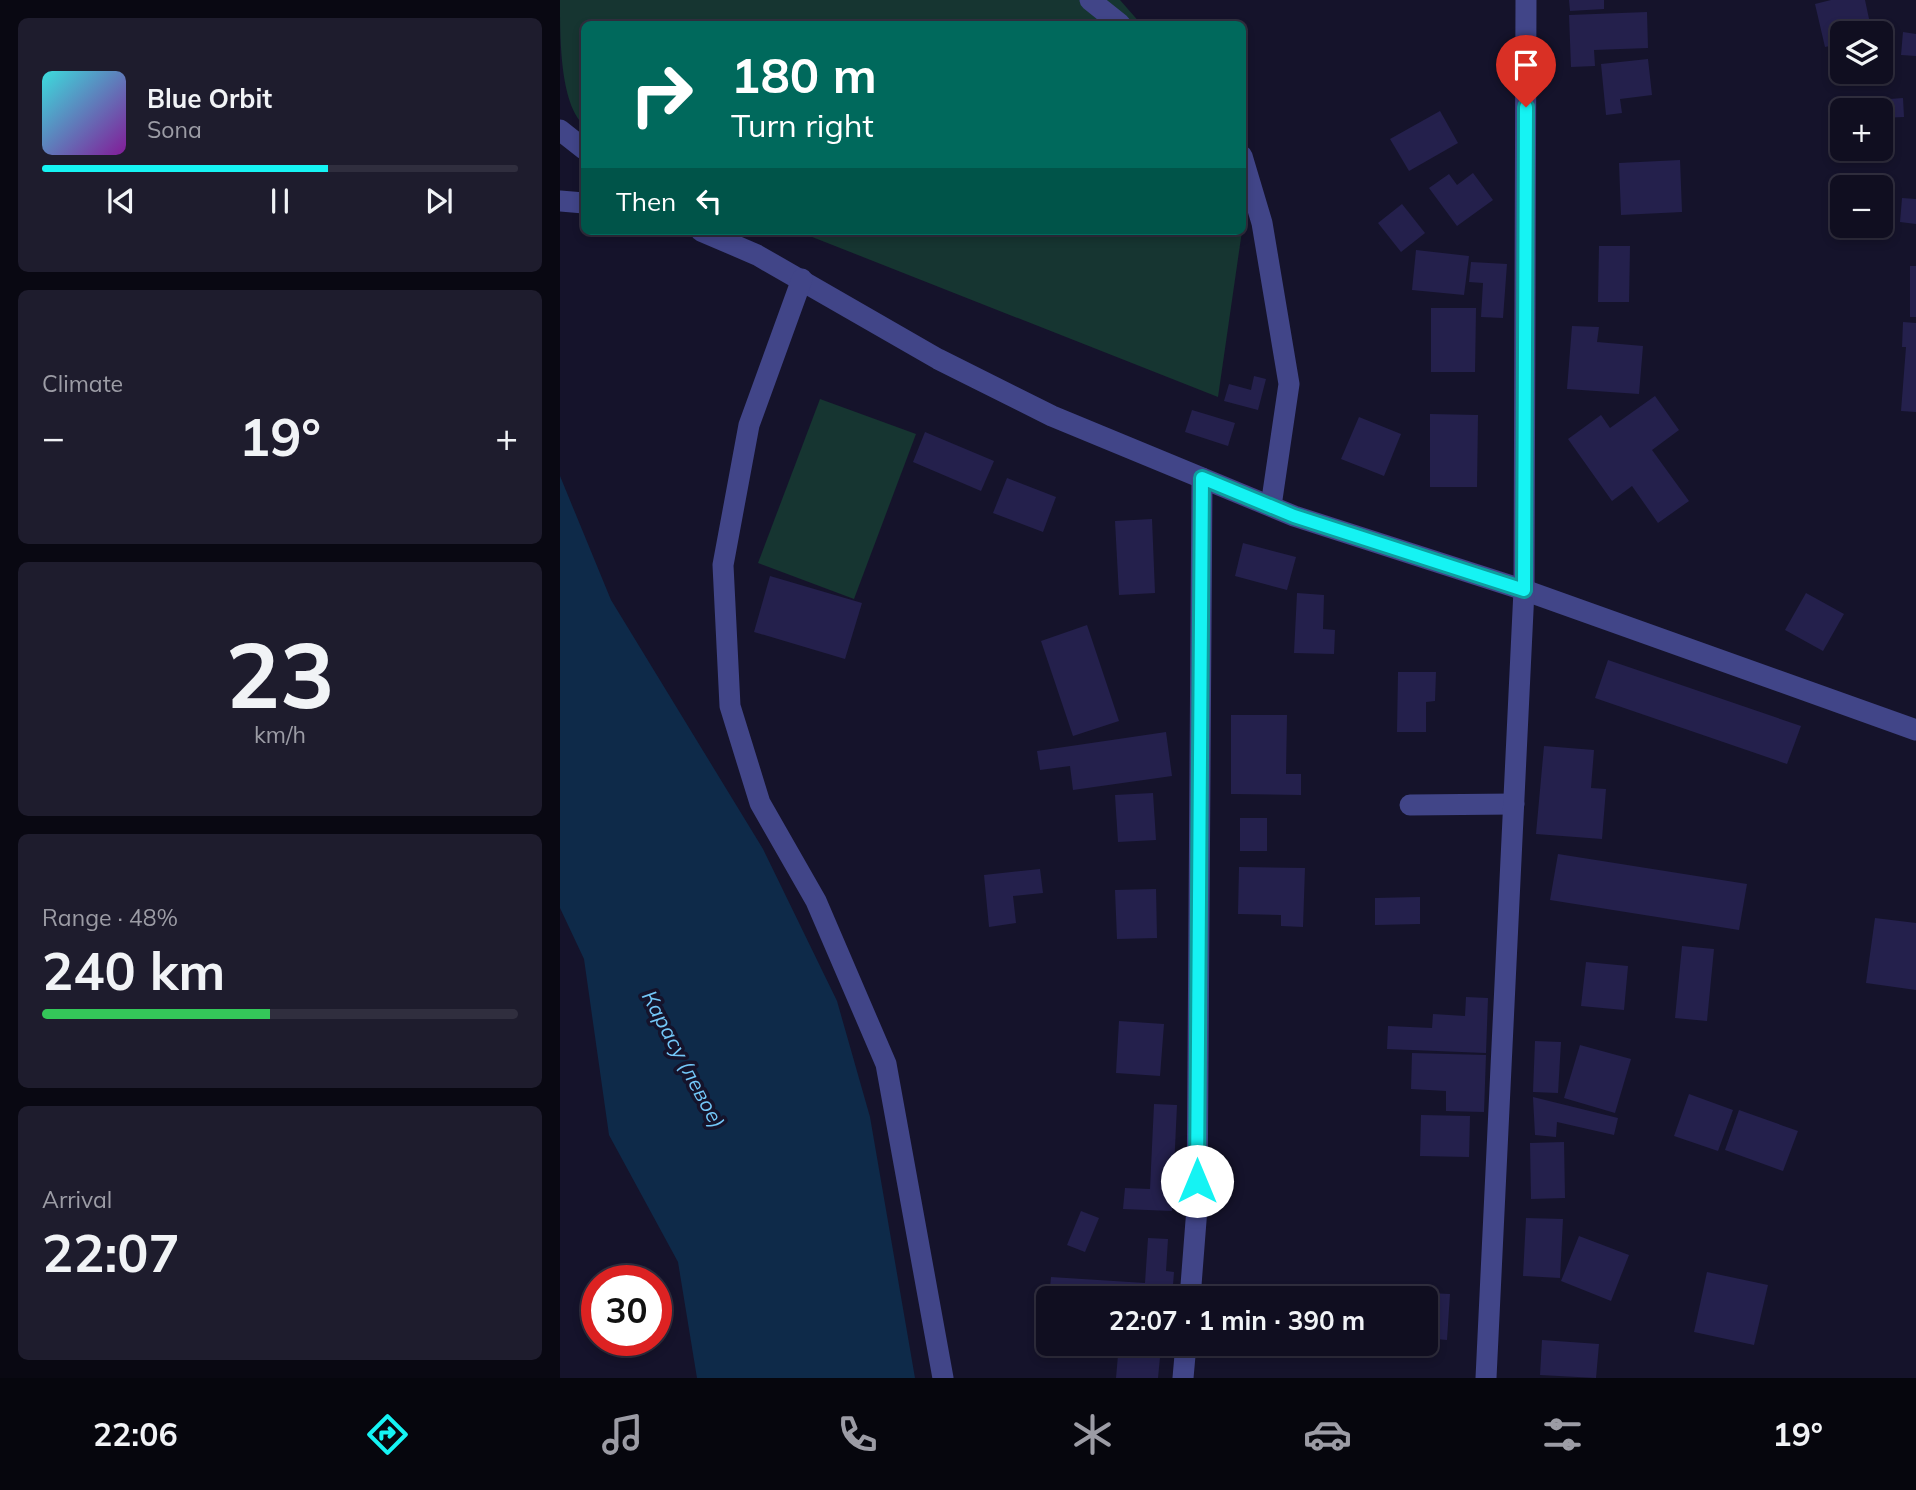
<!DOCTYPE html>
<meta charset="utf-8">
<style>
:root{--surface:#100e20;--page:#1e1c2d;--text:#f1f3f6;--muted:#9c9ca5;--line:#302e3e;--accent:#15f3f3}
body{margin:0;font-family:Mulish,sans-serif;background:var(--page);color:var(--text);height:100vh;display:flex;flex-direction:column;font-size:26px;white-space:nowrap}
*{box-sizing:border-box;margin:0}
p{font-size:23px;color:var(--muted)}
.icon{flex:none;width:38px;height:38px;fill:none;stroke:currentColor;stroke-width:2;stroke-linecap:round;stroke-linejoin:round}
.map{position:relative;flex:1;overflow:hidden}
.side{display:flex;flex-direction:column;gap:18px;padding:18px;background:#090812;width:560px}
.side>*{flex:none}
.top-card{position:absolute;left:21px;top:21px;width:665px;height:214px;border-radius:10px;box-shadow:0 4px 10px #0003,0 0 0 2px var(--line);background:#00695c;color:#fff;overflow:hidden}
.fabs{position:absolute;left:1270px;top:21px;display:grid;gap:14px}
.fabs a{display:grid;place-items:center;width:63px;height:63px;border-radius:10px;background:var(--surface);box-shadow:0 4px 10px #0003,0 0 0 2px var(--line);font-size:35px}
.speed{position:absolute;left:21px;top:1265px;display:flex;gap:14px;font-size:35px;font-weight:700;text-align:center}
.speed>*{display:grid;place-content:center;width:91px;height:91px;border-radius:50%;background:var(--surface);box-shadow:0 4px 10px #0003,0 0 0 2px var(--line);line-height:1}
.speed .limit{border:10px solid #d22;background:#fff;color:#111}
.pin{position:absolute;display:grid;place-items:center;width:60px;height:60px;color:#fff;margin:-72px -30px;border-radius:50% 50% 50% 0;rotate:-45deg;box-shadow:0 0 7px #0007}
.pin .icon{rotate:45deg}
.me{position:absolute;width:77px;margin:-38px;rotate:0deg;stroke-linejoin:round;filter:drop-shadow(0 0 5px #0008)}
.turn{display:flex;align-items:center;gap:24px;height:147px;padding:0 35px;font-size:32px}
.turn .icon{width:91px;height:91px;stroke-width:2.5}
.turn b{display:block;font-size:49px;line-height:60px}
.then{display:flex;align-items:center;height:66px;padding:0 35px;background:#0003;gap:14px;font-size:26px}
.big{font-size:52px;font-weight:700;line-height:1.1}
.side .card{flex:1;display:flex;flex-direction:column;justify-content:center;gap:10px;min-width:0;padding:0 24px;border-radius:10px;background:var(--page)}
.side .dial{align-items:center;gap:0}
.dial b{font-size:91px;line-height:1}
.song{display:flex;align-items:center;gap:21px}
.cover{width:84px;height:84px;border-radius:10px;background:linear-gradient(135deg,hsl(180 70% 55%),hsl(290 70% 35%))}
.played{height:7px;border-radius:4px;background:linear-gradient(90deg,var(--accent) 60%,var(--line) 60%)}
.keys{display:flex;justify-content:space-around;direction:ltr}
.heat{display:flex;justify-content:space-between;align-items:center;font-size:38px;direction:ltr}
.charge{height:10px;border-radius:5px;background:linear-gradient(90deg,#34c759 48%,var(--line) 0)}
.trip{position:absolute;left:476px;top:1286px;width:402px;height:70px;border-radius:10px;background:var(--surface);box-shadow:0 4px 10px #0003,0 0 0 2px var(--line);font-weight:700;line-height:70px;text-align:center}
.menu{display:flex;height:112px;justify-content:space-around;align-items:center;background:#06060d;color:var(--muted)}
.menu .icon{width:49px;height:49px}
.menu .selected{color:var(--accent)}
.menu b{font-size:32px;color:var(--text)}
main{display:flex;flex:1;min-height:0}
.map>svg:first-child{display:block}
.green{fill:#163531}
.water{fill:#0e2a49}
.building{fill:#24204c}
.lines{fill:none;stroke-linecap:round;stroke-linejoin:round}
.minor{stroke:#414588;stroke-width:21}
.route-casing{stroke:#0e9e9e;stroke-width:18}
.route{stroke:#15f3f3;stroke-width:12}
.labels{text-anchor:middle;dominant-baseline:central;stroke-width:7;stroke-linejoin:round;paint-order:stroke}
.water-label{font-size:21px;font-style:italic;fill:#73c7f8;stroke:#15132b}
</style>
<main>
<section class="side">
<div class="card">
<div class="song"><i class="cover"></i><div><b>Blue Orbit</b><p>Sona</p></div></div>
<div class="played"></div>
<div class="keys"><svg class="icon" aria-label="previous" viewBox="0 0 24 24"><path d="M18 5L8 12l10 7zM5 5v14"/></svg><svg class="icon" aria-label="pause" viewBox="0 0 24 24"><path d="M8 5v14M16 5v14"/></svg><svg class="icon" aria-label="next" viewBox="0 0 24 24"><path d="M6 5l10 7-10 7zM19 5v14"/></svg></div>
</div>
<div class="card"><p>Climate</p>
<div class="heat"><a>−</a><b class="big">19°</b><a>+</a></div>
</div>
<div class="card dial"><b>23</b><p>km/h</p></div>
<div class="card"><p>Range · 48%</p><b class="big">240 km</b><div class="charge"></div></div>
<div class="card"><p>Arrival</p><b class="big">22:07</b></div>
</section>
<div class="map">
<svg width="1356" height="1378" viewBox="0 0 1356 1378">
<rect width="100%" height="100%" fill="#15132b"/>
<g class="green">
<path d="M0 0H560L581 24H24V125C0 104 0 37 0 0Z"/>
<polygon points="237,231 682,231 658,397"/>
<polygon points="260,399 356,434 294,599 198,563"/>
</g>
<polygon class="water" points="0,476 51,600 203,849 277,1001 310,1117 355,1378 137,1378 118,1262 49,1135 24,959 0,908"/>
<g class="building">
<polygon points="1009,0 1044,0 1044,9 1010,11"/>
<polygon points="1271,0 1305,0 1312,33 1283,33 1283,43 1265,47 1255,4"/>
<polygon points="1087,12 1088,48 1034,50 1035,66 1011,67 1009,15"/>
<polygon points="1343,32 1356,34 1356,56 1341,55"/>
<polygon points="1088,59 1092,95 1060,99 1062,113 1046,115 1041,64"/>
<polygon points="1343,98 1344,117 1321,118 1321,110 1303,110 1303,101"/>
<polygon points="880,111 898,143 849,171 830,139"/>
<polygon points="1120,160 1122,212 1061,215 1059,163"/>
<polygon points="913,173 933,200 897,226 869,188 889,174 897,185"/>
<polygon points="1342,198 1356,199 1356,224 1340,222"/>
<polygon points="842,204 865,233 841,252 818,223"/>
<polygon points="1039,246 1070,246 1069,302 1038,302"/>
<polygon points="856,250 909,256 904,295 852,290"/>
<polygon points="911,262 947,264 943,318 921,317 923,283 909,282"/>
<rect x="1350" y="266" width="6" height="51"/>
<polygon points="871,308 916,308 915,372 871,372"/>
<polygon points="1343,322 1356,323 1356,412 1341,411 1346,347 1342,347"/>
<polygon points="1012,326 1039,327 1037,342 1083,346 1079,394 1007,389"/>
<polygon points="694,376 706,379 698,410 664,401 669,384 691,390"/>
<polygon points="1095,396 1119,430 1092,450 1129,501 1098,523 1072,486 1052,501 1008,439 1041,415 1050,428"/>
<polygon points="632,410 675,423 668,446 625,432"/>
<polygon points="870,414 918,415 917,487 870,487"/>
<polygon points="799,417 841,434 824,476 781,459"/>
<polygon points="365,432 434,461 421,491 353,462"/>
<polygon points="447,478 496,497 483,532 433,513"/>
<polygon points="592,519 595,593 559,595 555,521"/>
<polygon points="683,543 736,557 727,590 675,576"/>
<polygon points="210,576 302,603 285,659 194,632"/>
<polygon points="737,593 764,595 763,629 775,630 774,654 734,653"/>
<polygon points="1246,593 1284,614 1263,651 1225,630"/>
<polygon points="527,625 559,721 513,736 481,641"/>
<polygon points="1048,660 1241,726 1227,764 1035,698"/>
<polygon points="838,672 876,672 875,701 866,702 866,732 837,732"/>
<polygon points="671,715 727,715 726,774 741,774 741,795 671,794"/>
<polygon points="606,732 612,776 513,790 510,766 480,770 477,751"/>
<polygon points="984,746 1034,750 1031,788 1046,789 1042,839 976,834"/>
<polygon points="593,793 596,840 558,842 555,795"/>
<rect x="680" y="818" width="27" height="33"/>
<polygon points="998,854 1187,884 1179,930 990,900"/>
<polygon points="679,867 745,868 743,927 721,926 721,915 678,914"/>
<polygon points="480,869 483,893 453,896 456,923 429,927 424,875"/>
<polygon points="596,889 597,938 557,939 555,890"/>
<polygon points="860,897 860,924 815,925 815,898"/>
<polygon points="1315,918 1356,923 1356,990 1306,983"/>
<polygon points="1122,946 1154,949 1147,1021 1115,1018"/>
<polygon points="1026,962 1068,966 1064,1010 1021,1006"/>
<polygon points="906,997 928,998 926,1053 827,1049 828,1026 872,1028 873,1014 905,1016"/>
<polygon points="559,1021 604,1024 600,1076 556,1073"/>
<polygon points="975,1041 1001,1042 998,1093 973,1092"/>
<polygon points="1020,1045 1071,1059 1055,1113 1004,1098"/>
<polygon points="852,1053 926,1055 924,1112 886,1111 886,1091 851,1089"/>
<polygon points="1129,1094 1173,1110 1158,1151 1114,1136"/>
<polygon points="973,1097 1058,1118 1054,1135 997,1122 996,1137 975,1135"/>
<polygon points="594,1104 617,1105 612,1211 563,1209 565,1188 590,1189"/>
<polygon points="1179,1110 1238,1131 1223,1171 1165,1150"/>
<polygon points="861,1115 910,1116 909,1157 860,1156"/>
<polygon points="1004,1142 1005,1198 971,1199 970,1143"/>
<polygon points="521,1211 539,1218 525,1252 507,1245"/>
<polygon points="966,1218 1003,1219 1000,1278 963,1276"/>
<polygon points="1019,1236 1069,1255 1051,1301 1001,1281"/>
<polygon points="588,1238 608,1239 606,1271 614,1272 612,1298 489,1298 491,1277 585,1283"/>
<polygon points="1147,1272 1208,1285 1194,1345 1134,1332"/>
<polygon points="827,1291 890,1294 887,1340 866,1338 866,1298 827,1298"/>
<polygon points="982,1340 1039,1344 1036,1378 980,1375"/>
<polygon points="559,1344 601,1347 598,1378 556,1378"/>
</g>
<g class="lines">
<g class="minor">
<polyline points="530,0 560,24"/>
<polyline points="0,130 24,149"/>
<polyline points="682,156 702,223 729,384 711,506"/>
<polyline points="0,201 24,203"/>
<polyline points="141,231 197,255 378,359 492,416 734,516 964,590 1356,730"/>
<polyline points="242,279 189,425 163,565 170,706 200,803 256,901 326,1064 383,1378"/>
<polyline points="850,805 954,804"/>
<polyline points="630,1298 637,1208 642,478"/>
<polyline points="623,1378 626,1344"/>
<polyline points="926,1378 964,590 966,0"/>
</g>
</g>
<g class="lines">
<g class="route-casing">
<polyline id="route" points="637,1181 642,478 734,516 964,590 966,107"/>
</g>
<use href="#route" class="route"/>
</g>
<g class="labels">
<g class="water-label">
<text transform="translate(124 1059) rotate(62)">Карасу (левое)</text>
</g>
</g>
</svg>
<div class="fabs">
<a><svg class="icon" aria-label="layers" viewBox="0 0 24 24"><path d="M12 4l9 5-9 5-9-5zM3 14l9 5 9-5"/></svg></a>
<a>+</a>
<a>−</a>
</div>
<div class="speed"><div class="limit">30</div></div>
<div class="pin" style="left:966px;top:107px;background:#d93025"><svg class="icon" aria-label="arrive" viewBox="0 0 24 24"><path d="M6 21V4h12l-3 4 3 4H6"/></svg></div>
<svg class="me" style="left:637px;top:1181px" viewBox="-20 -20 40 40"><circle r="19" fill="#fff"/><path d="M0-13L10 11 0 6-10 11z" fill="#15f3f3"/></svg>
<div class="trip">22:07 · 1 min · 390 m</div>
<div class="top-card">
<div class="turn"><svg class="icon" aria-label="right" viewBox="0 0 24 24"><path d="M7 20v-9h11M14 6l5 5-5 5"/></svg><div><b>180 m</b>Turn right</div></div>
<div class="then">Then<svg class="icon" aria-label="left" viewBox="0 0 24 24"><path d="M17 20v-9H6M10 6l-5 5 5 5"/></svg></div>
</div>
</div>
</main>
<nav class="menu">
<b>22:06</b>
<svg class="icon selected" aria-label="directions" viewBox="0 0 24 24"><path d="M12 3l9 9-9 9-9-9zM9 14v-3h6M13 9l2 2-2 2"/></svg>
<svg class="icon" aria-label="music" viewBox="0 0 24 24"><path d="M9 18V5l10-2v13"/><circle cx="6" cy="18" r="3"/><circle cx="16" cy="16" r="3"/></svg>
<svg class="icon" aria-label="phone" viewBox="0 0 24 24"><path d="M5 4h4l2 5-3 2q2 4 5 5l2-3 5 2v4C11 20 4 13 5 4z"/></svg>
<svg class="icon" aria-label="climate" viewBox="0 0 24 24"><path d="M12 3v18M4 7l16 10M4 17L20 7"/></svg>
<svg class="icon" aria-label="car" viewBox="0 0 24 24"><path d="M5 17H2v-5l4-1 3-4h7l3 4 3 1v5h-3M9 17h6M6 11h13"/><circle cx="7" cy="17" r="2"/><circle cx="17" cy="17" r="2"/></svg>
<svg class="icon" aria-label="filters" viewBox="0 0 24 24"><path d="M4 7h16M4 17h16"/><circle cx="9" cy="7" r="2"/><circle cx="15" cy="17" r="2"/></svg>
<b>19°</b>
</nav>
